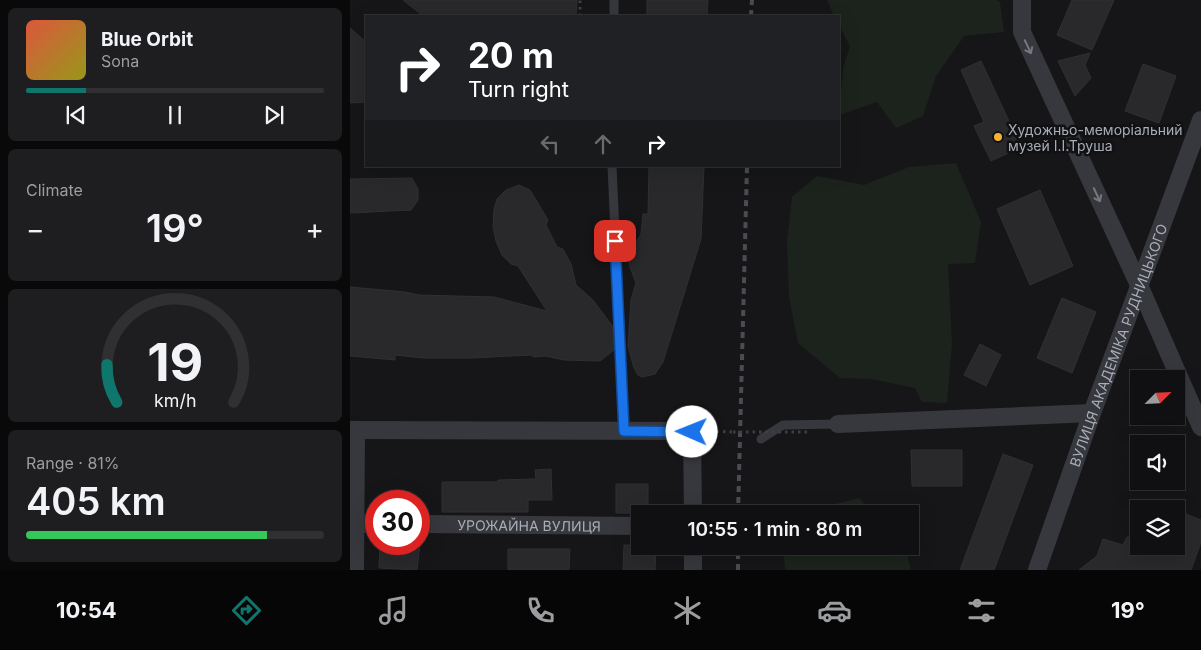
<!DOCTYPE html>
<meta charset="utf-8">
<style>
:root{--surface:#101012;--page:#1e1e20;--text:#f1f3f6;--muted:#9c9d9f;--line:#303032;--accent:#0f766e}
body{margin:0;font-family:Inter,sans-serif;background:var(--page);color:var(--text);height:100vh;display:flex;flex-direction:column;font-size:19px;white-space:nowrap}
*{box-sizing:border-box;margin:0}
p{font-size:16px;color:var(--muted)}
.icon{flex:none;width:28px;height:28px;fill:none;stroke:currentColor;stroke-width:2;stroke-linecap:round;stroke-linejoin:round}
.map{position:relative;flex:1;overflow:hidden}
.side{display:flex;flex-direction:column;gap:8px;padding:8px;background:#09090a;width:350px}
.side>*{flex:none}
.banner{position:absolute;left:15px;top:15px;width:475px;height:152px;border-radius:0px;box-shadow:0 5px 20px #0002,0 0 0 1px var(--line);background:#202124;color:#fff;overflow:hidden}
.needle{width:32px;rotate:66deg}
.controls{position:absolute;left:780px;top:370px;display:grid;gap:10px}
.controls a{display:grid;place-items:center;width:55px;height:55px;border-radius:0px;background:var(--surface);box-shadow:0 5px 20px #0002,0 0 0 1px var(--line);font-size:25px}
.speed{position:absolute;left:15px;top:490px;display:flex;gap:10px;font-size:25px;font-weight:700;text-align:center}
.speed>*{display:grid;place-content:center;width:65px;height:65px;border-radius:50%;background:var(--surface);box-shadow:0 5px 20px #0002,0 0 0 1px var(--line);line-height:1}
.speed .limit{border:8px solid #d22;background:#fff;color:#111}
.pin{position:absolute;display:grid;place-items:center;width:42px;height:42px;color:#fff;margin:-21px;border-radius:10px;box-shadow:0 2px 8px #0006}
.me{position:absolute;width:55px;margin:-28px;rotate:271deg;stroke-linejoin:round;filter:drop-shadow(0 0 4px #0008)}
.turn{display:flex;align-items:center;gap:18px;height:105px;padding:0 20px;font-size:22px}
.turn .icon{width:65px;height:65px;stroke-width:2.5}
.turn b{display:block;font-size:35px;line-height:42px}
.lanes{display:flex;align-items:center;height:48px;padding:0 20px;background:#0003;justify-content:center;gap:25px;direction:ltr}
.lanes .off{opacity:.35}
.big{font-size:38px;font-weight:600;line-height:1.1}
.side .tile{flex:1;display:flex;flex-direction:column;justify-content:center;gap:8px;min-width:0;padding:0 18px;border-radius:8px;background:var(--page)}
.side .dial{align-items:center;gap:0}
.dial svg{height:130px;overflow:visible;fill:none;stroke:var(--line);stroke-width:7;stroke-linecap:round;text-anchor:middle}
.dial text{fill:var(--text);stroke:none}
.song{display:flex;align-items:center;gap:15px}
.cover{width:60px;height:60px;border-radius:8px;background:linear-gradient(135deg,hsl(10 70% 55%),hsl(60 70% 35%))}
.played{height:5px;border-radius:2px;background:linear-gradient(90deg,var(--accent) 20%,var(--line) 20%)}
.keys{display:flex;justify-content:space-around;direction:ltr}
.heat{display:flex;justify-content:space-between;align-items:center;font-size:28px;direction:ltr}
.charge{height:8px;border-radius:4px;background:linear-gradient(90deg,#34c759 81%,var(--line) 0)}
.trip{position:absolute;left:281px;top:505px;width:288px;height:50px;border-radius:0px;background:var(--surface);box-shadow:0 5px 20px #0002,0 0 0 1px var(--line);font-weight:600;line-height:50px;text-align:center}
.menu{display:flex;height:80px;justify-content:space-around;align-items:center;background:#060607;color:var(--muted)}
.menu .icon{width:35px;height:35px}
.menu .selected{color:var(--accent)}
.menu b{font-size:22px;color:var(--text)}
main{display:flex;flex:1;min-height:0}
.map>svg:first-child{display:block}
.green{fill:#1c231d}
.building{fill:#29292c;stroke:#303034}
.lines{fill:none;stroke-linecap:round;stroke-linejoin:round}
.path{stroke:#3d3f44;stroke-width:3;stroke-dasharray:2.5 4;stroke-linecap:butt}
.lane{stroke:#37383d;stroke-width:9}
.street{stroke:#37383d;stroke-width:18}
.rail{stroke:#4a4c52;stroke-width:4;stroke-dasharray:6 5;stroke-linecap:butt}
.path-bridge{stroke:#3d3f44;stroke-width:3;stroke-dasharray:2.5 4;stroke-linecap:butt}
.oneway{stroke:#757881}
.route-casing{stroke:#114b97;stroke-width:12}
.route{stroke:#1a73e8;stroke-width:9}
.poi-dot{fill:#f2b134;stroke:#111113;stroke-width:2}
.labels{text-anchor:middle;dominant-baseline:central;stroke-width:5;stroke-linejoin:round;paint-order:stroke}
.poi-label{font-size:14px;fill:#a8adb8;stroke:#111113;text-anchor:start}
.street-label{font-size:14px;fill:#a8adb8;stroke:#111113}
</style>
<main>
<section class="side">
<div class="tile">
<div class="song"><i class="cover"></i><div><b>Blue Orbit</b><p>Sona</p></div></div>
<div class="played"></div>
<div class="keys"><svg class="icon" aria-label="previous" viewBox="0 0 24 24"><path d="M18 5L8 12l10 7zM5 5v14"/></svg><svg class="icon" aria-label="pause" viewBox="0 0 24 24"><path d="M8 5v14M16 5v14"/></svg><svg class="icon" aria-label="next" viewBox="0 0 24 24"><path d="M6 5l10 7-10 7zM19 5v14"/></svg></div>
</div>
<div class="tile"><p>Climate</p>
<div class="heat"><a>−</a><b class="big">19°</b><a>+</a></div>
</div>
<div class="tile dial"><svg viewBox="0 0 100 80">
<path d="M14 69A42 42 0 1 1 86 69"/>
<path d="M14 69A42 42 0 0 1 8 46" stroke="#0f766e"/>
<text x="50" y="56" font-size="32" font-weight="700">19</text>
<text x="50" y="72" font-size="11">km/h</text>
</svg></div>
<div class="tile"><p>Range · 81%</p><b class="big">405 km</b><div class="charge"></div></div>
</section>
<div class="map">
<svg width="851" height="570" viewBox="0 0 851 570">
<rect width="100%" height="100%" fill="#161618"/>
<g class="green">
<polygon points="477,0 646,0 650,2 654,32 614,36 586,76 573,116 546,128 527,102 489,115 493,69 500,46 489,25 489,16 484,16"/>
<polygon points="606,163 631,222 625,263 598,264 602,343 597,403 572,402 565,388 521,379 490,378 448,343 439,297 437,242 442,197 467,176 514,185 559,167"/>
<polygon points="509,498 524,514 460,514 464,509"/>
<polygon points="433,546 555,546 561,570 435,570"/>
</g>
<g class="building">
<polygon points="53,0 227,0 226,16 73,16"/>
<polygon points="297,0 358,0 357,16 297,16"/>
<polygon points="722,0 764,0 742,50 707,35"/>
<polygon points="0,28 16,42 16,102 0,103"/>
<polygon points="740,53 735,65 741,78 725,96 708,61"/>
<polygon points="631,61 671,147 641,161 624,126 634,122 611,70"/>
<polygon points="793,64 826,76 809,123 775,111"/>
<polygon points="299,166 354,166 351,239 313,362 305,374 292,377 288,375 284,368 278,346 281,300 286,283 280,267 279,262 281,251 291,234 293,214 298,214"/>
<polygon points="62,178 68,189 68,200 61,210 0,213 0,179"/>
<polygon points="169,185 180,190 198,220 196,225 207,247 213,249 221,264 226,285 243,300 263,327 264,350 250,361 214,360 196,356 184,357 181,355 122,358 74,358 45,355 45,360 0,356 0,287 55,292 69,295 144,297 197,311 168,266 161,264 152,255 146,241 143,227 144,210 147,199 156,190"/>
<polygon points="690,190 723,266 680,285 647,209"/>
<polygon points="712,298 746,312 722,373 687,358"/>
<polygon points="630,344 651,355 636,386 614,375"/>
<polygon points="561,450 612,450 612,486 562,486"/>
<polygon points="653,454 683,465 647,562 644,570 610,570"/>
<polygon points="201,469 202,500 178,500 178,512 92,512 92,482 148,482 148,480 186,479 185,470"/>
<rect x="266" y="484" width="32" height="29"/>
<polygon points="826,510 851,520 851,542 841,570 729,570 747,556 753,539 773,545 777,537 789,540 789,546 826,546"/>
<polygon points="30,544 70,544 67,570 29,568"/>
<polygon points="274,545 306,546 305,570 273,570"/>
<polygon points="158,549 220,549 219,570 158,570"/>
</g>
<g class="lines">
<g class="path">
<polyline points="230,16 230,0"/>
<polyline points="360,431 383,432"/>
</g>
<g class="lane">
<polyline points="264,16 264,0"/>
<polyline points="262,166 274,431"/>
<polyline points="411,439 433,425 488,424"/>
</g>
<g class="street">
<polyline points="672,0 672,32 789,285 851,427"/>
<polyline points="488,424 742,413"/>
<polyline points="0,430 342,431 343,514"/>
<polyline points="6,524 26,524"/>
<path id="s1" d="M69 524 290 526"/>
<polyline points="343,546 343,570"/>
<polyline points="5,570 6,430"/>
<path id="s2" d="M687 570 742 413 851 120"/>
</g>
<g class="rail">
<polyline points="401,16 402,0"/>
<polyline points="388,514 397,166"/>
<polyline points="388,570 388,546"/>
</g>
<polyline class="path-bridge" points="383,432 459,432"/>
</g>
<defs><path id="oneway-shaft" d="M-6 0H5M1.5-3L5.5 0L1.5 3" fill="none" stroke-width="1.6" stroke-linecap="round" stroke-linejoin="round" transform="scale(1.25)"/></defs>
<g class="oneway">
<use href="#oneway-shaft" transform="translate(678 47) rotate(65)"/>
<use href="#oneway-shaft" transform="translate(747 195) rotate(65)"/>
</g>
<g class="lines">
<g class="route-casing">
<polyline id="route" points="265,241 274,431 342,432"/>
</g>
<use href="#route" class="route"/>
</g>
<circle class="poi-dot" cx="648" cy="137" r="5"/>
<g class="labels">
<g class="poi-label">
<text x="658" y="129">Художньо-меморіальний<tspan x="658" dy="16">музей І.І.Труша</tspan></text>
</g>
<g class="street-label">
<text stroke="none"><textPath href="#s2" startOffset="239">ВУЛИЦЯ АКАДЕМІКА РУДНИЦЬКОГО</textPath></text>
<text stroke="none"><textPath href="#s1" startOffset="110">УРОЖАЙНА ВУЛИЦЯ</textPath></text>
</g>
</g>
</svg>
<div class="controls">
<a><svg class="needle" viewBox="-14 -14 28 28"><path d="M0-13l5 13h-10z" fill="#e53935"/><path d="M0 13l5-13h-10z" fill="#9c9d9f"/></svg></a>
<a><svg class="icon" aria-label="sound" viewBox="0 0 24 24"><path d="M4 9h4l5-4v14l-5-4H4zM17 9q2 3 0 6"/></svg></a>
<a><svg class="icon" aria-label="layers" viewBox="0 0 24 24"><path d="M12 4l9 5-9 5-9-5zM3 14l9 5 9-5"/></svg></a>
</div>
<div class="speed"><div class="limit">30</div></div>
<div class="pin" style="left:265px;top:241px;background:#d93025"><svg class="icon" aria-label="arrive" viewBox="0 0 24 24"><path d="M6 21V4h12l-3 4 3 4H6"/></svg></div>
<svg class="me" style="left:342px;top:432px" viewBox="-20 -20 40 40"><circle r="19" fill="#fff"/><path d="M0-13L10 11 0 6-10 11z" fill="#1a73e8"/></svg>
<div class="trip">10:55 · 1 min · 80 m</div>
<div class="banner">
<div class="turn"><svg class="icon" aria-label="right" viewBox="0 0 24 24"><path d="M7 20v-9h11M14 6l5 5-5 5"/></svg><div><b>20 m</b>Turn right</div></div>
<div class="lanes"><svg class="icon off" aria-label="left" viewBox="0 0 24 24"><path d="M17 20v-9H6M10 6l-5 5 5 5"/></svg><svg class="icon off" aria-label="ahead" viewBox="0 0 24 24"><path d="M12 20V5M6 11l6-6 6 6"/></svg><svg class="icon" aria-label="right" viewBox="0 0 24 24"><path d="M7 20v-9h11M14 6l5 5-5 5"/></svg></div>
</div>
</div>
</main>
<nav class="menu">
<b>10:54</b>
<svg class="icon selected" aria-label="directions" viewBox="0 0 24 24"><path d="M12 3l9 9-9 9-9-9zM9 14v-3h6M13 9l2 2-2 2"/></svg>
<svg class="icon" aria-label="music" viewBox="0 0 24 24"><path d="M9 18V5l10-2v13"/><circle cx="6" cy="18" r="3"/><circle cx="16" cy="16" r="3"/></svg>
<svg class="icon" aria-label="phone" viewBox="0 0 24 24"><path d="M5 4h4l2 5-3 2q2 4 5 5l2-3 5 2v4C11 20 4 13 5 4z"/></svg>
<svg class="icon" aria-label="climate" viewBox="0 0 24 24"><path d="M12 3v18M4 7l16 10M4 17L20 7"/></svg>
<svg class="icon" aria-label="car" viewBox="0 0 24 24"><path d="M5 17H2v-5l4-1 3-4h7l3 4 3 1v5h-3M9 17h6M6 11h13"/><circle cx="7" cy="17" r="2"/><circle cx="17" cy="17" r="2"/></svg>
<svg class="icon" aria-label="filters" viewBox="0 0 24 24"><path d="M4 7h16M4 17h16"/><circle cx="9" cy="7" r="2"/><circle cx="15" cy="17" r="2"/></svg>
<b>19°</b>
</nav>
